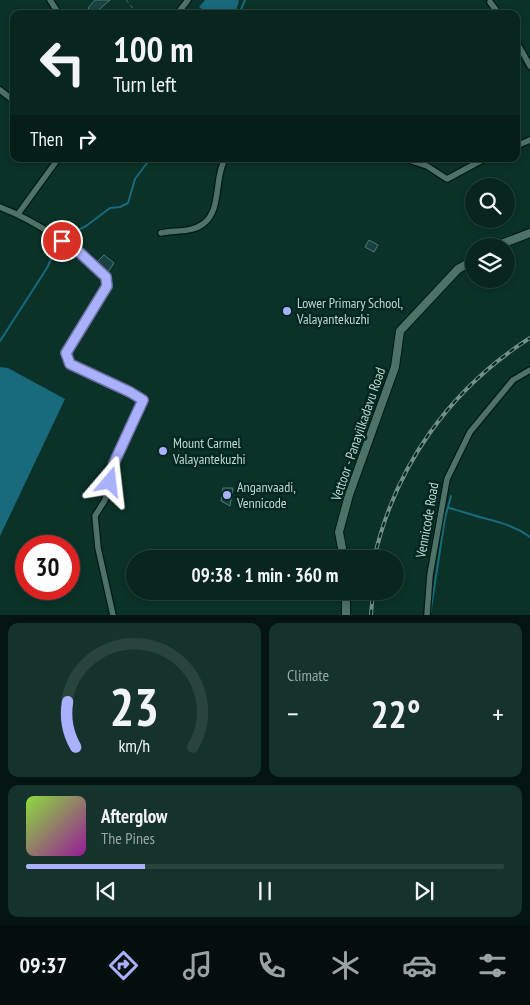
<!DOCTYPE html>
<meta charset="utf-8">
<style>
:root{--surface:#08261f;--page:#16322c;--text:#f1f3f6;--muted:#98a5a4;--line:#29433d;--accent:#a9b0fc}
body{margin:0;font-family:"PT Sans Narrow",sans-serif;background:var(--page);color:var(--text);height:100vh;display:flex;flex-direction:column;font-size:19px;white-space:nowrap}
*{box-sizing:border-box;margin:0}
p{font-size:16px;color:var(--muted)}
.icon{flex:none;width:28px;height:28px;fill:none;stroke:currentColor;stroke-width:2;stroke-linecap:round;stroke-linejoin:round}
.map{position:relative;height:615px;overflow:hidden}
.sheet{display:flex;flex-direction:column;gap:8px;padding:8px;background:#041511;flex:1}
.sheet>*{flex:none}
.banner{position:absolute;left:10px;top:10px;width:510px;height:152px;border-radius:10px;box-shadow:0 2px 8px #0003,0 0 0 1px var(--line);background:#08261f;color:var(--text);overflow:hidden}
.controls{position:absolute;left:465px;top:178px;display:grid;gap:10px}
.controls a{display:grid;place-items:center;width:50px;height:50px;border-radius:50%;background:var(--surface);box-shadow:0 2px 8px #0003,0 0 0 1px var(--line);font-size:25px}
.speed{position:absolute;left:15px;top:535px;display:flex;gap:10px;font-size:25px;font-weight:700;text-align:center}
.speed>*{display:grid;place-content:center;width:65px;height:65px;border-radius:50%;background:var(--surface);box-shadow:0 2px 8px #0003,0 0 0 1px var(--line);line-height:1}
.speed .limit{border:8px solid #d22;background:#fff;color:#111}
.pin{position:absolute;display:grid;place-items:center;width:42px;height:42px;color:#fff;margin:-21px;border:2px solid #fff;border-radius:50%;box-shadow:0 1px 5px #0007}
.me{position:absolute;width:55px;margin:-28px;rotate:17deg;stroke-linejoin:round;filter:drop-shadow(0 0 4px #0008)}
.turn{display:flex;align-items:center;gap:18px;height:105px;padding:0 20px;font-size:22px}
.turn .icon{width:65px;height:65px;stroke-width:2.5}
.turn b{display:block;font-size:35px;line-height:42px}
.then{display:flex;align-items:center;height:48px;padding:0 20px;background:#0003;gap:10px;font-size:19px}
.big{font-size:38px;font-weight:600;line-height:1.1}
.sheet .widget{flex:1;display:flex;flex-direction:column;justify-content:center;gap:8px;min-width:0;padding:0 18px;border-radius:10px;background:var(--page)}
.sheet .dial{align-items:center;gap:0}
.dial svg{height:130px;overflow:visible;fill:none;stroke:var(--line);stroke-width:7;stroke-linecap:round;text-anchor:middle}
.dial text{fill:var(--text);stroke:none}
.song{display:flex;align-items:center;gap:15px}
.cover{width:60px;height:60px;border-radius:8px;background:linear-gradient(135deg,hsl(90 70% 55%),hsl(300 70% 35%))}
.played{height:5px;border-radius:2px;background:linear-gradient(90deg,var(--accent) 25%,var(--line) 25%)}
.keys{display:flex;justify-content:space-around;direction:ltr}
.heat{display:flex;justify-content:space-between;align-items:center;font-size:28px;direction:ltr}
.sheet .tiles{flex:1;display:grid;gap:8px;grid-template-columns:1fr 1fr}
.widget:last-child{grid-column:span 2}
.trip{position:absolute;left:126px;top:550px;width:278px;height:50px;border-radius:25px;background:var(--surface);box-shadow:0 2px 8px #0003,0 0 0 1px var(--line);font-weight:600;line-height:50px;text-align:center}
.tab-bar{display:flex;height:80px;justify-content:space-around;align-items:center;background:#030f0c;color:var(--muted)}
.tab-bar .icon{width:35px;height:35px}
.tab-bar .on{color:var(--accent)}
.tab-bar b{font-size:22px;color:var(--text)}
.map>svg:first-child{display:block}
.water{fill:#186a7c}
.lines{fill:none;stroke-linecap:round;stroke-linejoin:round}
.stream{stroke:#186a7c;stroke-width:2}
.building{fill:#184242;stroke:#4f7979}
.minor-casing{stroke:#001812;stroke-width:8}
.secondary-casing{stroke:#001812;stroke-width:10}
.path{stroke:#476860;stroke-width:1;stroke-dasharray:4 2.5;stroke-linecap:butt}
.minor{stroke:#4d7369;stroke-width:5.5}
.secondary{stroke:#4d7369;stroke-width:8}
.rail-casing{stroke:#739088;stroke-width:4}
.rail{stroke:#002820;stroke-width:2;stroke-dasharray:5.5;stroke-linecap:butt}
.route-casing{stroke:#6e72a4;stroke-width:12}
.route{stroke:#a9b0fc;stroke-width:9}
.poi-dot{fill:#a9b0fc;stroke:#002820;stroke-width:2}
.labels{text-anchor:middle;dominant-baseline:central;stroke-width:5;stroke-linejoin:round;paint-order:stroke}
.poi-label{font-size:14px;fill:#c2d6d0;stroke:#002820;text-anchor:start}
.street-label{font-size:14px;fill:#c2d6d0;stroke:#002820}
</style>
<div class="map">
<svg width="530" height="615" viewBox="0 0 530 615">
<rect width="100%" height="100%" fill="#0a3229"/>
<g class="water">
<polygon points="205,0 238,0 239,1 235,14 210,14 199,7"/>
<polygon points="0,367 8,368 65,399 0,536"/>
</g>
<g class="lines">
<g class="stream">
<polyline points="239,14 245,0"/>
<polyline points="66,237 86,226 110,208 120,207 128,203 135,179 150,159"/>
<polyline points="0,341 47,268 58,244"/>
<path d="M449 508C462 511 474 516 487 519 503 523 516 527 530 537"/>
<polyline points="430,615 445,518 451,496"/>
</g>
</g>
<g class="building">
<polygon points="95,0 110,0 94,14 88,8"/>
<polygon points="369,240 378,245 374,252 365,247"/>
<polygon points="104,255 114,263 108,272 97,262"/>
<polygon points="223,488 233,488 230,506 221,501"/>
</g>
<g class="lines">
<g class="minor-casing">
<g id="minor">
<polyline points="50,0 59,14"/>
<polyline points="490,2 499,14"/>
<polyline points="177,14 188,0"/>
<polyline points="516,41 530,66"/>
<polyline points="0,90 14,101"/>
<polyline points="516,146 530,140"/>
<polyline points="406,159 427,166 447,179 484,159"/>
<path d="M0 207C41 223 74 248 107 277V286L66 353 71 364 130 392 143 400 114 463 105 500 95 516 98 548 113 615"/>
<polyline points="18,214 58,159"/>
<path d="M161 233C174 230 191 233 203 224 222 211 214 177 225 159"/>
<polyline points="427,615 430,575 447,479 470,432 513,380 530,370"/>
</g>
</g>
<g class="secondary-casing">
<g id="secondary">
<polyline points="496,246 530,233"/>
<polyline points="344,559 339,532 349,495 395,367 400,331 458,269 474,260"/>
<polyline points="346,591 346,615"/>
</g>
</g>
<polyline class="path" points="126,0 136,12"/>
<use href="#minor" class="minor"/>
<use href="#secondary" class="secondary"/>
<g class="rail-casing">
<g id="rail">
<path d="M374 559C395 466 450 389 530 338"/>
<polyline points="371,615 373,591"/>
</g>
</g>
<use href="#rail" class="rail"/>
</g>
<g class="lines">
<g class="route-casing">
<polyline id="route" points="62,241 78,251 106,277 107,286 66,353 70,364 130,392 143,400 114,463 110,482"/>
</g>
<use href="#route" class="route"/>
</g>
<g class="poi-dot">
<circle cx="287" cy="311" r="5"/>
<circle cx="163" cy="451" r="5"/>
<circle cx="227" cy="495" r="5"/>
</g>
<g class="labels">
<g class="poi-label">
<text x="297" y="303">Lower Primary School,<tspan x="297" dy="16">Valayantekuzhi</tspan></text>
<text x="173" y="443">Mount Carmel<tspan x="173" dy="16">Valayantekuzhi</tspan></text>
<text x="237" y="487">Anganvaadi,<tspan x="237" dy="16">Vennicode</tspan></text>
</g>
<g class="street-label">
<text transform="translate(358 434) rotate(-71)">Vettoor - Panayilkadavu Road</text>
<text transform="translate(427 520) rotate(-80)">Vennicode Road</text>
</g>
</g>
</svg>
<div class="controls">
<a><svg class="icon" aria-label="search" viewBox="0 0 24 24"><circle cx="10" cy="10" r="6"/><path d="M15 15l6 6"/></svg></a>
<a><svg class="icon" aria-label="layers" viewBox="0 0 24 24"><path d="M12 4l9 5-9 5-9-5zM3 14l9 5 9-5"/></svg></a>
</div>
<div class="speed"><div class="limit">30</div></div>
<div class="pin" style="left:62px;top:241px;background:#d93025"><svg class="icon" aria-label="arrive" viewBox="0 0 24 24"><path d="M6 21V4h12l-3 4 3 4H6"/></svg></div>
<svg class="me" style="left:110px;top:482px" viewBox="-20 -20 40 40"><path d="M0-17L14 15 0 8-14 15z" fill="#a9b0fc" stroke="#fff" stroke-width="4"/></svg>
<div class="trip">09:38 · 1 min · 360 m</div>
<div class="banner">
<div class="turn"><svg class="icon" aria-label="left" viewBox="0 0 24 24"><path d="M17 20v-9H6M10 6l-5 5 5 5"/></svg><div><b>100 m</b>Turn left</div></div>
<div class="then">Then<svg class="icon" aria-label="right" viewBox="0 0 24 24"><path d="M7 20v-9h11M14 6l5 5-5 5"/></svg></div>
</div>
</div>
<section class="sheet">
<div class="tiles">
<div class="widget dial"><svg viewBox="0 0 100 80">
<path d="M14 69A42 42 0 1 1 86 69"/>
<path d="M14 69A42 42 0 0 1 9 41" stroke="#a9b0fc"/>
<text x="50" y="56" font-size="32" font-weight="700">23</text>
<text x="50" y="72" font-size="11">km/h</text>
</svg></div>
<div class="widget"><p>Climate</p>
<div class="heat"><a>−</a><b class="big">22°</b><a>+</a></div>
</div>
<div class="widget">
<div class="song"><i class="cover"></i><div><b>Afterglow</b><p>The Pines</p></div></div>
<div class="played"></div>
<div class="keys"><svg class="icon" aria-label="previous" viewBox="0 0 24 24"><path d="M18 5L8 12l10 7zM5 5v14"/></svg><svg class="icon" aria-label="pause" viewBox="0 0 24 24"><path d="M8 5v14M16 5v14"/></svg><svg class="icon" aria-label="next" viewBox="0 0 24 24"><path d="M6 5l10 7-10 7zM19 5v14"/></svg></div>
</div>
</div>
</section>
<nav class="tab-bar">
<b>09:37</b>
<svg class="icon on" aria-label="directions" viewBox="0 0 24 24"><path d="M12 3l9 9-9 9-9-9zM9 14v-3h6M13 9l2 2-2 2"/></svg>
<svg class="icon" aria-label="music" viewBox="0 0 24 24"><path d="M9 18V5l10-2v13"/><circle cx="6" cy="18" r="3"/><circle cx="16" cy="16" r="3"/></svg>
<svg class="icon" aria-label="phone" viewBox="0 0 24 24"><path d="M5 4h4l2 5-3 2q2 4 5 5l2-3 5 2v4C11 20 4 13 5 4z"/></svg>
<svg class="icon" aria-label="climate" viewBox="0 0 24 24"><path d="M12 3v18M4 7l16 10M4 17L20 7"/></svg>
<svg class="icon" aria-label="car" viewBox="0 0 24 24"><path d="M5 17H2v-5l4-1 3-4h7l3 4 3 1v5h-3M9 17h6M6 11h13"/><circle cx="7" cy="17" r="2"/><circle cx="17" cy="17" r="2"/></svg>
<svg class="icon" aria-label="filters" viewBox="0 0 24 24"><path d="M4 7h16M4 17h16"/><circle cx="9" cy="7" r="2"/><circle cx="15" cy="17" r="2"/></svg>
</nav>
